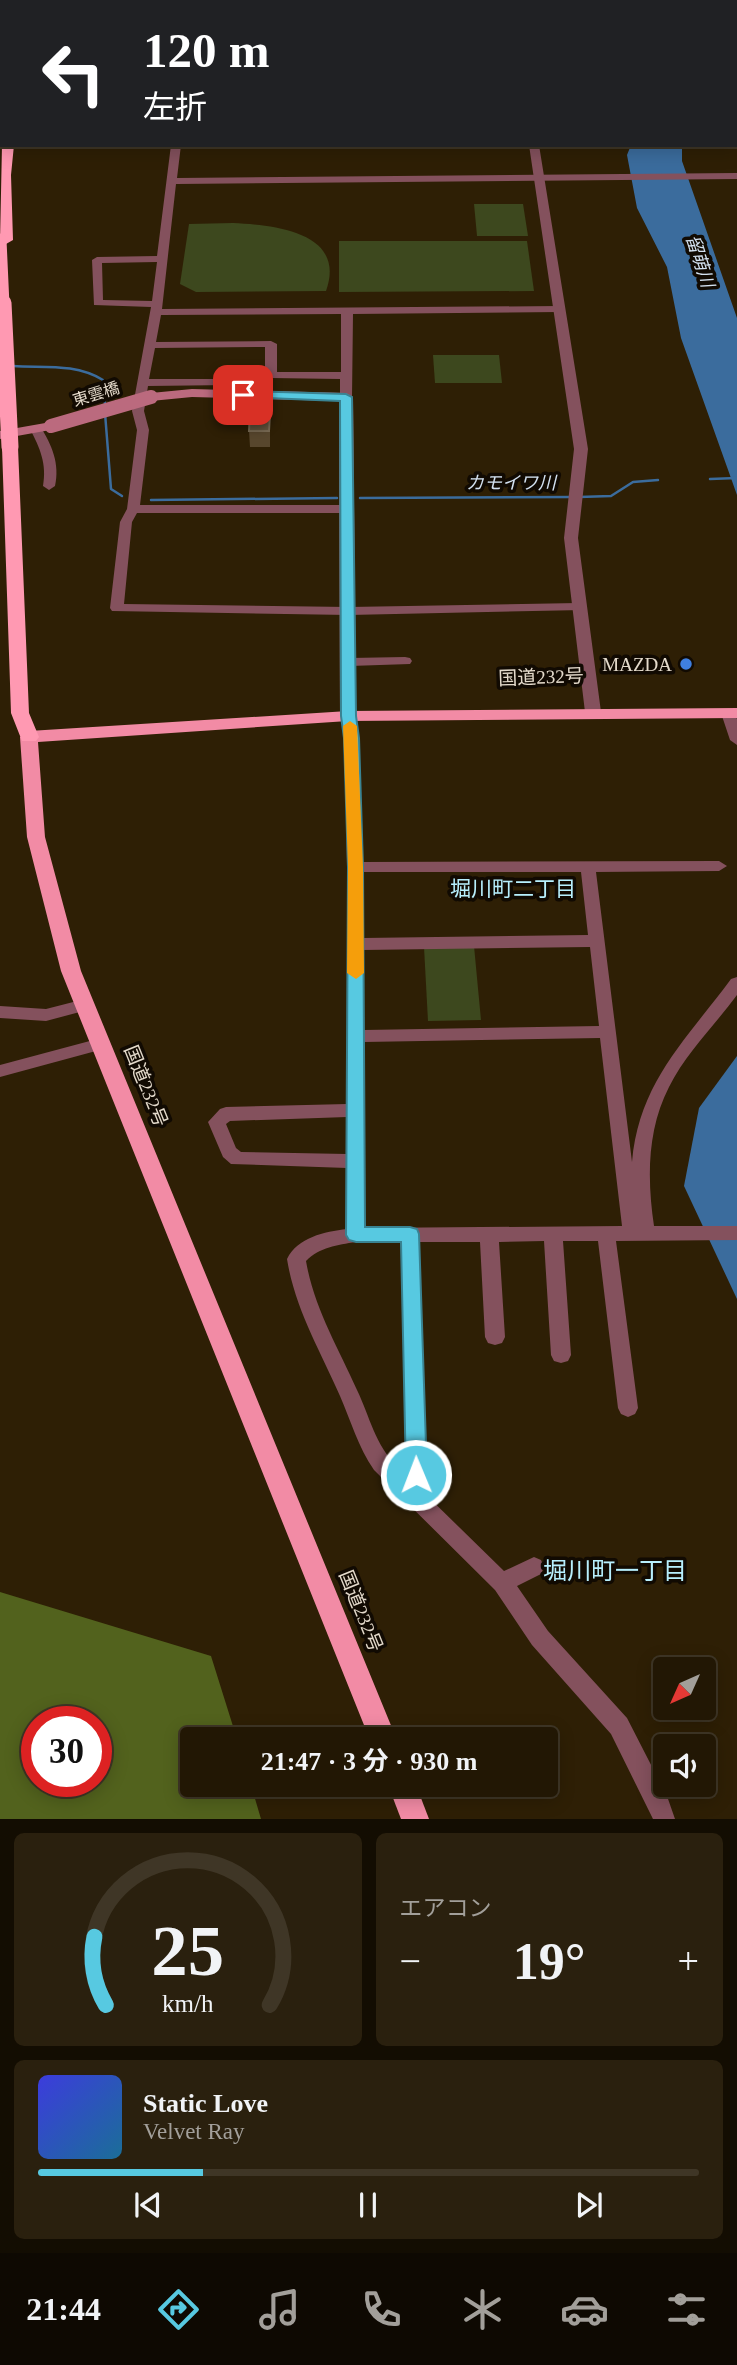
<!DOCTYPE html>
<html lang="ja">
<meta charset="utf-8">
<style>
:root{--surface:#221704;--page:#2a200e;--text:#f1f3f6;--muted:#a29f9a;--line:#3f3626;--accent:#57c9e1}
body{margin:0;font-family:"Times New Roman","Noto Sans JP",serif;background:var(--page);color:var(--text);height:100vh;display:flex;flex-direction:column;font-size:26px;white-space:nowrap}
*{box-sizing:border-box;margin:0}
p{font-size:23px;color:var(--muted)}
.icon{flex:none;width:38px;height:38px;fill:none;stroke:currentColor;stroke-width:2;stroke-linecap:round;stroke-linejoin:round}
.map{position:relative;height:1819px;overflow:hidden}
.panel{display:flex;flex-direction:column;gap:14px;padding:14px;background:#130d02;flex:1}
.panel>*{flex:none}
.top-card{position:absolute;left:0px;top:0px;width:738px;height:147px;box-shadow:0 4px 18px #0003,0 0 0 2px var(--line);background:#202124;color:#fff;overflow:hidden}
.needle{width:46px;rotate:225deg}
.fabs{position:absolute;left:653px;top:1657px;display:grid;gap:14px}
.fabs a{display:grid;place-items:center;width:63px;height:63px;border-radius:7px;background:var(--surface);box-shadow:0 4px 18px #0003,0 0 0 2px var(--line);font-size:35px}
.speed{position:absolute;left:21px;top:1706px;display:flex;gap:14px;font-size:35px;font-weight:700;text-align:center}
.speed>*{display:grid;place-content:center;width:91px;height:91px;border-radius:50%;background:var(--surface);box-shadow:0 4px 18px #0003,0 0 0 2px var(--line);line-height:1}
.speed .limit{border:10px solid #d22;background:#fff;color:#111}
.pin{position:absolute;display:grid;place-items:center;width:60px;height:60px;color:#fff;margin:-30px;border-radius:14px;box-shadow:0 4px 10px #0006}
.me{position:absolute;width:77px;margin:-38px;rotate:359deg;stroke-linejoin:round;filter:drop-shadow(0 0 5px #0008)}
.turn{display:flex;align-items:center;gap:24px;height:147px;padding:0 28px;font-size:32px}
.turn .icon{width:91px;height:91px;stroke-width:2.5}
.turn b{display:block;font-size:49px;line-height:60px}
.big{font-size:52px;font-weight:700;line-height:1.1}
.panel .card{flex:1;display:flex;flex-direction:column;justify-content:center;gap:10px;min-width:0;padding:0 24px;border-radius:10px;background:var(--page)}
.panel .dial{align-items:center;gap:0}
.dial svg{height:182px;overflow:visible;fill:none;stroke:var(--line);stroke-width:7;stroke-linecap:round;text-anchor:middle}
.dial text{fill:var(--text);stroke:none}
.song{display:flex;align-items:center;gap:21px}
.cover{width:84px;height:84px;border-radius:10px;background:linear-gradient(135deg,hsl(240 70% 55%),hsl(200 70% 35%))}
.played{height:7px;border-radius:4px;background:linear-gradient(90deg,var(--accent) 25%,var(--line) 25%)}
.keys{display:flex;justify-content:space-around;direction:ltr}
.heat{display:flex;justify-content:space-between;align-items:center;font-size:38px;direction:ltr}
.panel .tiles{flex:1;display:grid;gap:14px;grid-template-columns:1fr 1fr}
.card:last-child{grid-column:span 2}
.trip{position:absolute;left:180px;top:1727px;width:378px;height:70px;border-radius:7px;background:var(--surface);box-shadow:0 4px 18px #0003,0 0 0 2px var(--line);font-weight:700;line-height:70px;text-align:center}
.tab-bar{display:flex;height:112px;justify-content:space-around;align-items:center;background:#0e0902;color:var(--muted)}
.tab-bar .icon{width:49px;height:49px}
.tab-bar .selected{color:var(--accent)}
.tab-bar b{font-size:32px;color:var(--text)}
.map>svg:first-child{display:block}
.green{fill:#3d481e}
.forest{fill:#52621d;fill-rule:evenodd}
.water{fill:#3b6c9d}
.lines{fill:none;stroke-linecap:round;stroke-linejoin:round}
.stream{stroke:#3b6c9d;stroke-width:2.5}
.minor{fill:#84515d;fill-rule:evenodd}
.tertiary{fill:#84515d;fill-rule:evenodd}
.secondary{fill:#bb6a7e;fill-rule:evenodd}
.trunk{fill:#f28ba5;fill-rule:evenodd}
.motorway{fill:#ff99b2;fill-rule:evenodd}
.secondary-bridge{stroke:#bb6a7e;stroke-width:14}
.motorway-bridge-far1{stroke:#ff99b2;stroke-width:13}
.motorway-bridge{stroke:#ff99b2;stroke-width:17}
.wall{fill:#57462d}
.building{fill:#66563e;stroke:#7a6b54;stroke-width:2}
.route{fill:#57c9e1;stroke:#398392;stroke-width:2}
.slow{fill:#f59e0b}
.shop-dot{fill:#3f7fe0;stroke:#110a02;stroke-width:2.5}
.labels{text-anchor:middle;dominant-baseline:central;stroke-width:7;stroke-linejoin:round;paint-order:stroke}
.far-street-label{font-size:16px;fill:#e4dacb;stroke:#110a02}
.far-water-label{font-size:18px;font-style:italic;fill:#d4e2f1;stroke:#110a02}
.poi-label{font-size:19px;fill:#e4dacb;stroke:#110a02;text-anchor:end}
.street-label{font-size:19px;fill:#e4dacb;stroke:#110a02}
.neighbourhood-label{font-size:21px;fill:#b7effd;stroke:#110a02}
.near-neighbourhood-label{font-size:24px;fill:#b7effd;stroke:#110a02}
</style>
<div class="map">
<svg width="737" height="1819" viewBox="0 0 737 1819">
<rect width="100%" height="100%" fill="#2e1f05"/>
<g class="green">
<polygon points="474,204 523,204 528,236 477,236"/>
<path d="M233 223C274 225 347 232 326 291L196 292 180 284 189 224Z"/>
<polygon points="339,241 527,241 534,291 339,292"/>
<polygon points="433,355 499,355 502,383 435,383"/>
<polygon points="474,946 481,1020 428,1021 424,947"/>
</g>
<path class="forest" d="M0 1592 211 1656 237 1739 192 1740V1785H251L261 1819H0ZM37 1722H96V1782H37Z"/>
<g class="water">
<polygon points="631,145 682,145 682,161 737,318 737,495 681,338 667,267 637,208 627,155"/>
<polygon points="737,1056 737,1299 684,1186 699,1108"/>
</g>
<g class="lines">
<g class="stream">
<path d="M13 366C44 368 75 363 103 380L105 405"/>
<polyline points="105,413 111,489 122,496"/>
<polyline points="710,479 737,478"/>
<polyline points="579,497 611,496 633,482 658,480"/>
<polyline points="360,498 572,497"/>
<polyline points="151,500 337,498"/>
</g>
<g class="minor">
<polygon points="92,0 100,0 101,2 93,2"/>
<polygon points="191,0 199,0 190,2"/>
<path d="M171 145H181L177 178 737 173V179L176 184 162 309 559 306 565 309 559 312 353 314 352 397 346 401 340 397V379L271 378 231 385 148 386 144 411 149 430 140 505H348L354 509 348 513H137L132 522 124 604 349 607 578 603 585 607 583 610 349 615 112 611 110 608 120 522 127 509 137 430 132 411 151 307 94 305 92 260 97 257 157 256ZM157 262 152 301 103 300 102 263ZM341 314V372H277V344L271 341 156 342 161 315ZM265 347V373L231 379H149L155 348Z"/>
<path d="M36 425 40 426C52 445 60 464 55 486L49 490 43 486C47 464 40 448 30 429Z"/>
<polygon points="405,657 410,658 412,661 410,664 350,666 343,662 350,658"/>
<polygon points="728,709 733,710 737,719 737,745 730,740 721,713"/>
<path d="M348 712 355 716 359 738 363 862 719 861 727 866 719 871 596 872 632 1162C639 1082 686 1040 731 979L737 977V995C715 1025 686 1053 669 1087 647 1130 647 1179 654 1226H737V1240L616 1241 638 1408 635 1414 628 1417 621 1414 618 1408 598 1241H563L571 1355 568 1361 561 1363 554 1361 551 1355 544 1241 499 1242 505 1337 502 1343 495 1345 488 1343 485 1337 480 1242H419L426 1475 423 1481 415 1484 504 1571 534 1557 541 1560 544 1567 541 1574 517 1586 548 1631 627 1718 667 1796 675 1819H653L611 1734 532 1645 495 1590 374 1470C358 1447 351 1421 340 1396 320 1350 295 1309 287 1259 298 1237 324 1232 347 1229V1168L231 1164 223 1157 208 1122 220 1109 226 1107 347 1104V867L345 738 341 716ZM363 872H581L588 935 363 938ZM590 947 599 1026 364 1030 363 950ZM600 1038 622 1226 365 1228 364 1042ZM347 1117V1154L241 1152 236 1148 226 1124 230 1121ZM356 1242H401L406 1466H397C375 1445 370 1417 357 1390 338 1347 314 1308 306 1261 320 1247 337 1245 356 1242Z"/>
<polygon points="85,999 91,1001 93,1005 91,1009 46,1021 0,1018 0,1006 46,1009"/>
<polygon points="101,1038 107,1040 109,1044 107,1048 0,1077 0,1065"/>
</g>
<g class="tertiary">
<polygon points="506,0 516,0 517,2 507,2"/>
<polygon points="529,145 539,145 588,449 578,538 601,712 593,717 585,712 564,538 574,449"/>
</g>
<g class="secondary">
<polygon points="192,389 346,393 353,397 356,716 354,720 348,721 340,716 339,401 192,397 151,401 144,397 151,393"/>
<polygon points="51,422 58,426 56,429 0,439 0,431"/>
</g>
<g class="trunk">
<polygon points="737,708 737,718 348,721 38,742 45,837 81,971 397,1740 370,1740 61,971 27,837 20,737 29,731 348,711"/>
<polygon points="388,1785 416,1785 429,1819 401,1819"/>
</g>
<g class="motorway">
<polygon points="55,0 67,0 54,2"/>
<polygon points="2,120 2,136 0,137 0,121"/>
<polygon points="2,145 14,145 11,175 13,240 6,244 0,241"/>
<polygon points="10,442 18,447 29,713 39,737 36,741 22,741 11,713 2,447"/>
</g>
<polyline class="secondary-bridge" points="51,426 151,397"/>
<polyline class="motorway-bridge-far1" points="0,240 3,305"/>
<polyline class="motorway-bridge" points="3,303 10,447"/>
</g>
<polygon class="wall" points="267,414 270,414 270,447 250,447 249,431"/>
<polygon class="building" points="250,411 266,411 266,414 270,414 269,431 249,431"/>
<polygon class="route" points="243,391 346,394 352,397 356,716 359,738 363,867 365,1227 410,1227 417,1229 419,1234 427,1475 424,1482 416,1484 409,1482 406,1475 401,1242 356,1242 349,1240 346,1235 348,867 344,738 341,716 340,401 239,397 239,392"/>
<polygon class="slow" points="350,721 357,726 363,867 364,973 356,979 347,973 348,867 343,726"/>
<circle class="shop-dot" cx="686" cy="664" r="7"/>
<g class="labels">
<g class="far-street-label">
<text transform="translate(96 394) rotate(-17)">東雲橋</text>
</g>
<g class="far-water-label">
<text transform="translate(700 261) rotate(72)">留萌川</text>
<text x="511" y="483">カモイワ川</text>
</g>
<g class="poi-label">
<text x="672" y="664">MAZDA</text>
</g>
<g class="street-label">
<text transform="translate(541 677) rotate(-2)">国道232号</text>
<text transform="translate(146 1086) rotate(68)">国道232号</text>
<text transform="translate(361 1611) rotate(68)">国道232号</text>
</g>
<g class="neighbourhood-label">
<text x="513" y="889">堀川町二丁目</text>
</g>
<g class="near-neighbourhood-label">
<text x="615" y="1571">堀川町一丁目</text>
</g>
</g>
</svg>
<div class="fabs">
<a><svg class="needle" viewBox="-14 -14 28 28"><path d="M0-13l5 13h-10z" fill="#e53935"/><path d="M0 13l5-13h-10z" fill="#a29f9a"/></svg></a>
<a><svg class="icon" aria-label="sound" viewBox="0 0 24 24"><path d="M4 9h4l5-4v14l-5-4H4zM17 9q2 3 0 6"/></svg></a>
</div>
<div class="speed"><div class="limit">30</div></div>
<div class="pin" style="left:243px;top:395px;background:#d93025"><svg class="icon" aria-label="arrive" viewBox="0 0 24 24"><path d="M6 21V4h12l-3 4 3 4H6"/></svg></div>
<svg class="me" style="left:416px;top:1475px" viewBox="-20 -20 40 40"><circle r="17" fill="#57c9e1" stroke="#fff" stroke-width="3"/><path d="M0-11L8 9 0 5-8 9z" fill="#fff"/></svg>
<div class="trip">21:47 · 3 分 · 930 m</div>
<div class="top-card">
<div class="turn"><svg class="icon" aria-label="left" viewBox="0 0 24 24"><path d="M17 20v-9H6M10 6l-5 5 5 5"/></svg><div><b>120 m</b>左折</div></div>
</div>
</div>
<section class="panel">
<div class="tiles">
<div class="card dial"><svg viewBox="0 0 100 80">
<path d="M14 69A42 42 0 1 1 86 69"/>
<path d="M14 69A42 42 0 0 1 9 39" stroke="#57c9e1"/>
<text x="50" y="56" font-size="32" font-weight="700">25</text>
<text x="50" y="72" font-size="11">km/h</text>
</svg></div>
<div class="card"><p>エアコン</p>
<div class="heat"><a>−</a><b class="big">19°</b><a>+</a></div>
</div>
<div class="card">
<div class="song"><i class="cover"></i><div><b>Static Love</b><p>Velvet Ray</p></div></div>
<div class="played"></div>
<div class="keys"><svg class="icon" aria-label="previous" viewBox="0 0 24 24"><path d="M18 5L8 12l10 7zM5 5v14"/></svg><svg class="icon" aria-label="pause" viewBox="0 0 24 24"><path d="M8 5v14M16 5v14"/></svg><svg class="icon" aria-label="next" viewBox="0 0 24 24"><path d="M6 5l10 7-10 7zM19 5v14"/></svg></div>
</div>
</div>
</section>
<nav class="tab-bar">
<b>21:44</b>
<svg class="icon selected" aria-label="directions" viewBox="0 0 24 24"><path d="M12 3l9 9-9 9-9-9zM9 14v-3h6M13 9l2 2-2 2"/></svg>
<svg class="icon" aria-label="music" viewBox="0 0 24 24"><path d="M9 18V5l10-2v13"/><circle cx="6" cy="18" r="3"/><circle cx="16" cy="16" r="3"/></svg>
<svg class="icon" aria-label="phone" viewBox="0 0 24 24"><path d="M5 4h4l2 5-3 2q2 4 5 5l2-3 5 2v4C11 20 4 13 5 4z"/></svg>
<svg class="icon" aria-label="climate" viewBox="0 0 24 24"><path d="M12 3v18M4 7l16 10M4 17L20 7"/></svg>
<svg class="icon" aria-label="car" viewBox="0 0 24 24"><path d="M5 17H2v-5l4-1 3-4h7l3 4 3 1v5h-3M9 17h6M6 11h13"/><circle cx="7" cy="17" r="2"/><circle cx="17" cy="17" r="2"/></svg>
<svg class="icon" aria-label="filters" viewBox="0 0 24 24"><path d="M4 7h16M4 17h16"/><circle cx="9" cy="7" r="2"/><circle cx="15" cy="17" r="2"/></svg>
</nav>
